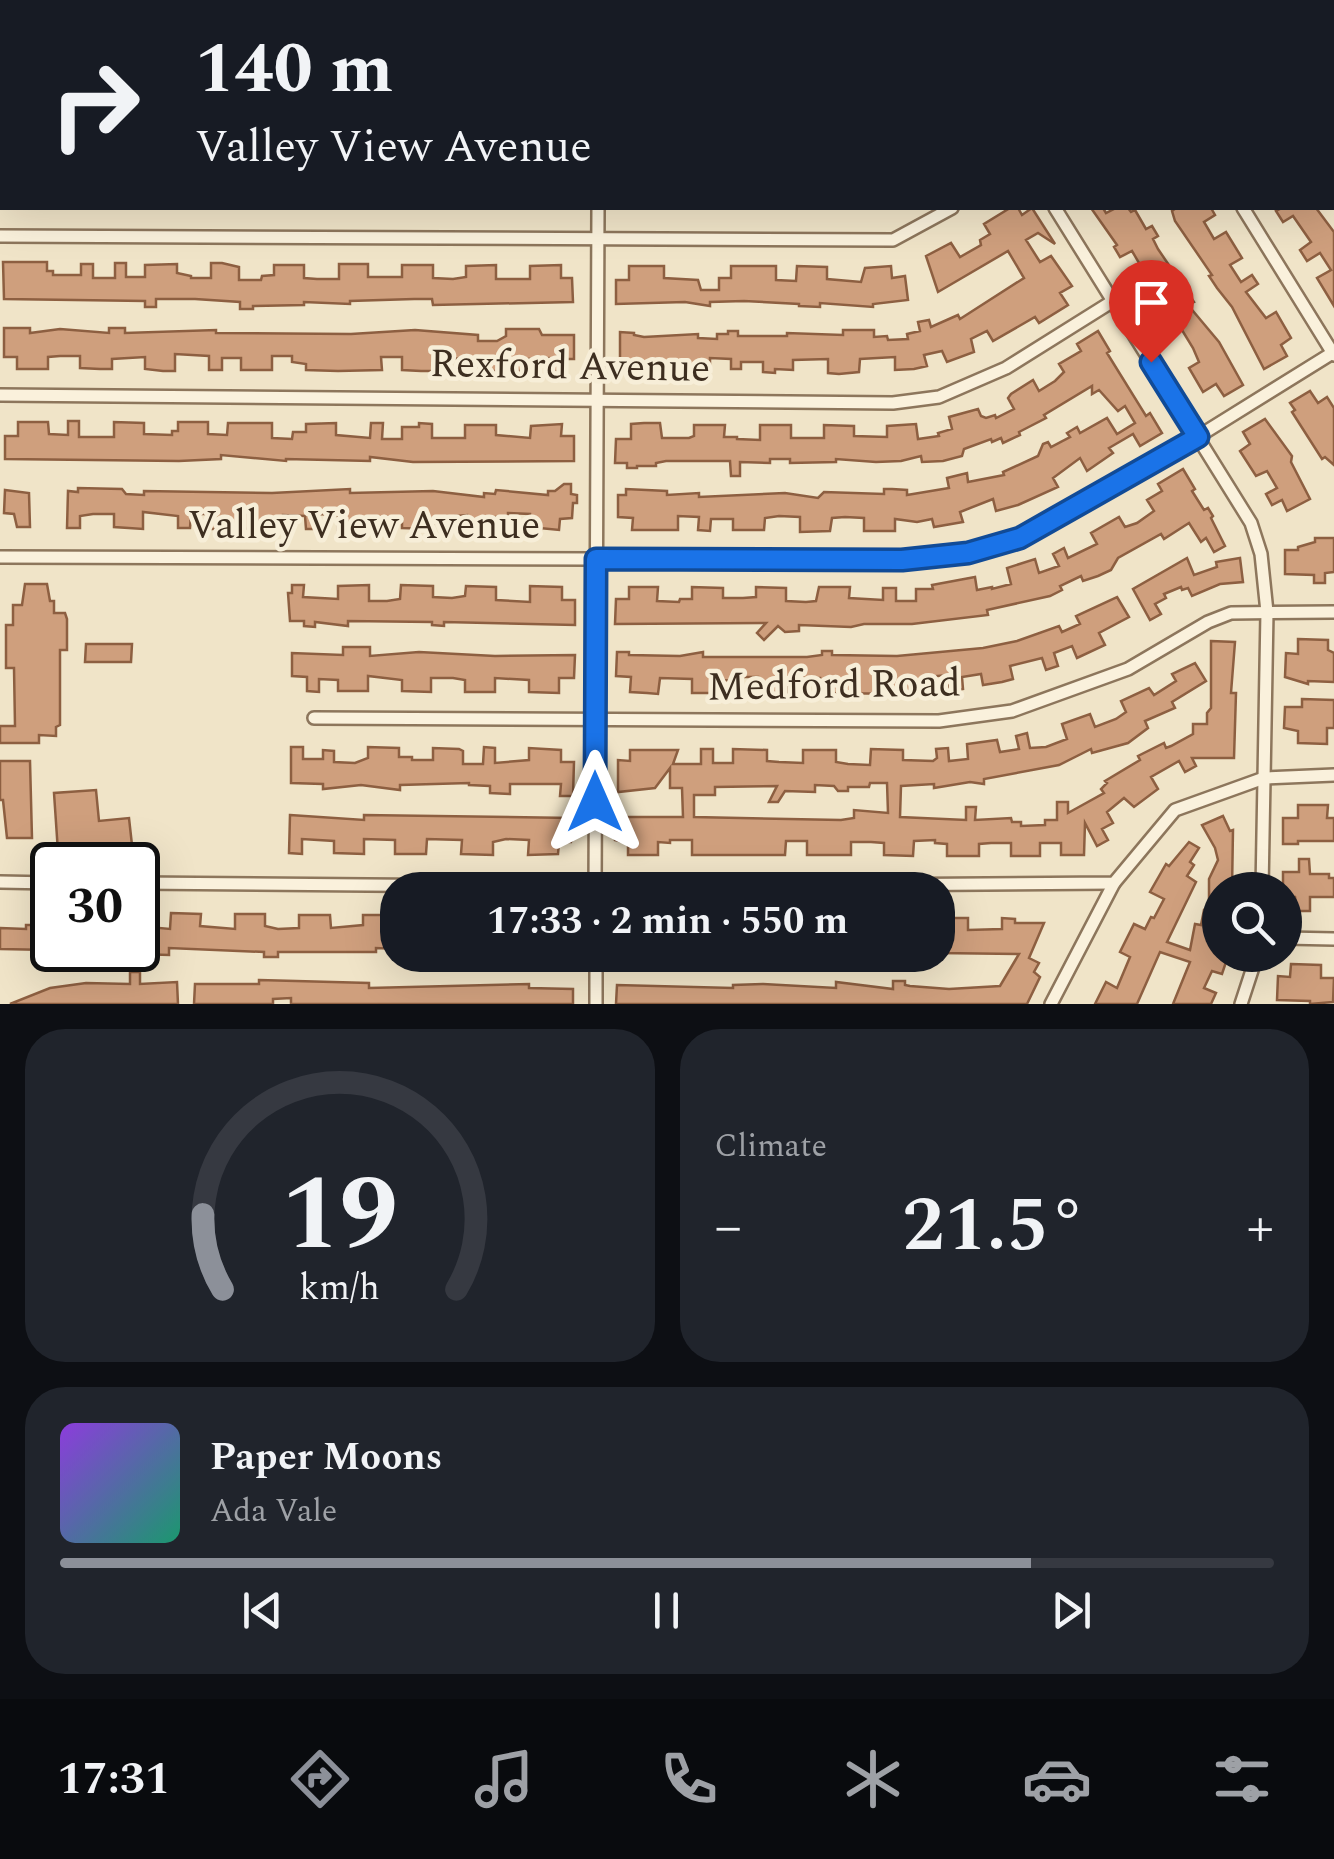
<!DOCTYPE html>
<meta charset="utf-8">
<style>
:root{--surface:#171b24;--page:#20242c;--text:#f1f3f6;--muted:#9ea1a6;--line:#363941;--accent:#8c9099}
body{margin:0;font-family:Spectral,serif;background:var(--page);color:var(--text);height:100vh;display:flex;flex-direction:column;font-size:38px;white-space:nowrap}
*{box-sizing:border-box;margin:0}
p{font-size:32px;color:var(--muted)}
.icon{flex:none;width:55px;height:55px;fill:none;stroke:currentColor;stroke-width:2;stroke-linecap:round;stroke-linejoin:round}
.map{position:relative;height:1004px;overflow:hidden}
.panel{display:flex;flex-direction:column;gap:25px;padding:25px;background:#0d0f14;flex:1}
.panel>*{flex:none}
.top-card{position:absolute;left:0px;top:0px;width:1335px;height:210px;box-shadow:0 10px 40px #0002;background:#171b24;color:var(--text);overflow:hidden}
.tools{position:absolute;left:1202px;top:872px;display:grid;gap:20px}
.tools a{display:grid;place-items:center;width:100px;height:100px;border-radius:50%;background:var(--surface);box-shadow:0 10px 40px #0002;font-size:50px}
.speed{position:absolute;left:30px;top:842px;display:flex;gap:20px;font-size:50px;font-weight:700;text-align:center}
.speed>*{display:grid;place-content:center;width:130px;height:130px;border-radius:50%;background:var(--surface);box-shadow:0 10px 40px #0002;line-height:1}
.speed .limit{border:5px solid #111;border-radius:15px;background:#fff;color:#111}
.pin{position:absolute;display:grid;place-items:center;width:85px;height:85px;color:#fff;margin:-102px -42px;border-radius:50% 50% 50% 0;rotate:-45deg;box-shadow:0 0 10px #0007}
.pin .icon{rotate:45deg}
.me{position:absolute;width:110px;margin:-55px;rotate:0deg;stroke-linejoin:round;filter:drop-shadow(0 0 8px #0008)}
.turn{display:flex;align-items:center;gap:35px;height:210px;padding:0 30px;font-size:45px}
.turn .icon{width:130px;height:130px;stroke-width:2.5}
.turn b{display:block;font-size:70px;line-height:85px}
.big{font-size:75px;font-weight:700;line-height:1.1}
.panel .card{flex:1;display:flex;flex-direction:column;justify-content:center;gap:15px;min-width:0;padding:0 35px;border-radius:40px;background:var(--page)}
.panel .dial{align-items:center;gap:0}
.dial svg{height:260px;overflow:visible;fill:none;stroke:var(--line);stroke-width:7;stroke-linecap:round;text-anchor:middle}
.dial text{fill:var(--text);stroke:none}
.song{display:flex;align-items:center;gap:30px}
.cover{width:120px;height:120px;border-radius:15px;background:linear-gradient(135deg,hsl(270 70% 55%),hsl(160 70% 35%))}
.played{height:10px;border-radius:5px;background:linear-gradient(90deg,var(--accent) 80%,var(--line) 80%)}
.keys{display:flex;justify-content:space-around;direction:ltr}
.heat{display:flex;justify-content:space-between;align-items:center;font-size:55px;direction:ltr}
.panel .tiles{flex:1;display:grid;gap:25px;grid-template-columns:1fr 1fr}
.card:last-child{grid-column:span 2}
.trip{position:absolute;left:380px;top:872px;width:575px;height:100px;border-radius:40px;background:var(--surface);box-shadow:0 10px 40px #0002;font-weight:700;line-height:100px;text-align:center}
.dock{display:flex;height:160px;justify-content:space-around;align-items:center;background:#090b0e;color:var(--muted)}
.dock .icon{width:70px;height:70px}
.dock .active{color:var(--accent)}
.dock b{font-size:45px;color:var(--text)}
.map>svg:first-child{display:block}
.building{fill:#cf9f7d;stroke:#8d5f41;stroke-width:2.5;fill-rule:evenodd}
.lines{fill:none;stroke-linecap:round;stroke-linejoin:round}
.street-casing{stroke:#8d765c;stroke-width:16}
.secondary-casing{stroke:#6f573f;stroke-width:20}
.street{stroke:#faf1dc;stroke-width:11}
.secondary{stroke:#faf1dc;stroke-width:15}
.route-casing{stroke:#114b97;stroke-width:25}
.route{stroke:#1a73e8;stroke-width:18}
.labels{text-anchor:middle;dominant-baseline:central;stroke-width:9;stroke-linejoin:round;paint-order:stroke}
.street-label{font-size:40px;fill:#3d2e20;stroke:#f7eed8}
</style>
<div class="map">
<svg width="1334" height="1004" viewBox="0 0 1334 1004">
<rect width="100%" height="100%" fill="#f0e4c8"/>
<g class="building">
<polygon points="1010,208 1018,208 1022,215 1032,208 1055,244 1038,233 1026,240 1040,262 1051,256 1072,286 1060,293 1068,305 1039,323 1035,317 993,341 987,331 971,339 974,352 947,362 942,351 924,355 927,366 914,369 895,370 895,357 860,359 859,372 839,374 828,373 828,359 793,360 793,370 775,369 775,373 763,372 763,362 741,362 741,369 731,369 731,359 710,358 710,373 682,372 682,363 664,363 664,371 632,371 632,366 620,366 620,332 634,333 634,335 644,337 698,334 698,338 717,339 717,334 728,334 728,331 738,331 738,336 787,336 787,333 843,335 843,330 874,330 874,337 887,336 888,340 908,339 907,334 920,331 918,322 929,320 931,327 958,315 960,319 1024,278 1008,251 938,292 926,256 951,243 960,257 981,245 980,240 990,234 984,224"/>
<polygon points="1091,208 1103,208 1106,213 1116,208 1128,208 1131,212 1135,210 1146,229 1152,226 1158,236 1153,239 1158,249 1194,302 1188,305 1219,342 1243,385 1224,396 1216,384 1203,392 1189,368 1199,362 1193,348 1182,330 1169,338 1154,312 1157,310 1137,285 1147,278 1142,268 1132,251 1120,257 1114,247 1117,245"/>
<polygon points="1176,208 1211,208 1215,215 1204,222 1214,239 1226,232 1242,258 1230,265 1241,282 1252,275 1258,284 1246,292 1266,318 1276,312 1291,338 1281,345 1287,356 1264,369 1232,307 1217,288 1209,276 1212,275 1175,221 1172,211"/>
<polygon points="1282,208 1316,208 1334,232 1334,306 1317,278 1331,270 1320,253 1307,261 1300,250 1311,242 1293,216 1283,222 1276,211"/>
<polygon points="3,262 47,262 47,271 53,271 53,275 81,275 81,264 93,264 93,278 115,278 115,263 126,263 126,277 145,277 145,265 177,264 177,273 191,276 191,278 211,278 211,263 222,263 239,267 239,280 261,280 262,276 274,275 274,265 304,265 304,278 317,279 339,279 339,264 368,264 368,277 402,277 402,265 433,265 433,278 453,279 466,277 466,266 496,265 496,279 530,279 530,266 561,265 561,278 572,278 573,302 433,305 432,299 414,299 350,301 350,304 304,302 304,305 253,306 253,309 240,309 240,302 195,299 156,299 156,307 145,307 145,301 4,299"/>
<polygon points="629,266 664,266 664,278 698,280 701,290 719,290 719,278 731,278 731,266 776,266 776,280 796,281 797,266 827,267 827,279 861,282 865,268 891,266 892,278 905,276 908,300 873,304 873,307 820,303 820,307 799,306 799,304 744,301 710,302 710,306 685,302 616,304 616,280 629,280"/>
<polygon points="4,328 30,328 30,333 60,329 109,333 109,328 125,328 125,333 216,330 216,333 351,334 415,330 478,335 478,341 497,341 506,336 506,329 539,329 542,335 574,335 574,359 561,359 561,371 549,371 549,358 529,359 529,371 465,371 465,359 433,357 433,371 421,371 402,370 402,357 381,357 382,370 338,371 306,370 306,364 292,362 292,356 272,356 272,370 241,370 241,358 222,358 222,370 209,370 209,356 175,354 175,371 163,371 145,369 145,357 112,359 112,369 100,369 80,368 80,356 60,356 48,357 48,369 17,369 17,357 4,357"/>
<polygon points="1098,331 1110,351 1107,353 1146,416 1150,413 1162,433 1140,446 1133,434 1109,448 1113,453 1087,471 1080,458 1053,478 1058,487 1018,505 996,511 993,499 960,512 963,522 934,527 932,519 917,522 895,519 895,531 864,531 864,518 845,517 832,518 830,531 800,532 800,517 779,516 765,518 764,530 733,530 733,519 711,519 710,531 698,530 699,517 678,516 678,530 632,530 633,518 618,517 618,495 626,495 626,489 667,491 667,495 699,493 699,497 785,493 818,498 824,492 884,494 884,489 892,489 907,490 907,495 949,488 947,478 967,473 968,482 1004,475 1003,472 1038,456 1043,444 1048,442 1051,447 1070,437 1067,433 1077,427 1080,433 1107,418 1117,434 1135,423 1125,406 1118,411 1099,390 1092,394 1092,386 1044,415 1046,418 1019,432 1020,435 1003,443 1001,438 992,442 991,439 964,449 962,456 943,461 922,462 921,456 901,461 876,462 836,459 836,462 790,463 790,459 770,459 770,463 740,462 740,476 731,476 730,461 666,461 656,463 656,466 637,466 637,468 627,468 627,463 615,463 616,439 631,439 631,424 644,423 660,423 662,438 689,438 694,436 694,425 725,425 724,437 737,437 737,439 760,440 760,425 791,425 791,438 824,438 824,425 854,426 854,436 887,437 887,426 916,424 918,439 939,436 938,433 952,429 949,417 978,409 981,416 986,418 995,415 996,418 1014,409 1008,398 1011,394 1033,380 1039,391 1055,381 1064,372 1059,364 1081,351 1077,344"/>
<polygon points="1310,391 1318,403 1327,397 1334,408 1334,465 1325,457 1322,459 1292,412 1295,410 1290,403"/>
<polygon points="1265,419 1292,456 1291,462 1310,499 1287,511 1282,500 1272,505 1266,494 1277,488 1267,471 1256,476 1240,451 1250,444 1243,432"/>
<polygon points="68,421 79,421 79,437 114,437 114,422 144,423 144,434 172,435 172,431 178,431 178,422 208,422 208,434 227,435 228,423 272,423 272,438 292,439 293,432 306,432 306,424 336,423 336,435 370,438 371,423 383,423 382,439 402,439 402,427 419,427 419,423 432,424 432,438 465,438 465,425 496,425 496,435 530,438 531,426 562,424 561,436 574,436 574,461 413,462 370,457 370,461 286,459 286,461 221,455 221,459 179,461 5,459 5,436 18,436 18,422 48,422 49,434 68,435"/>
<polygon points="1183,469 1195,489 1192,491 1204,510 1208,508 1213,516 1211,518 1225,546 1214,552 1206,538 1201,542 1189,523 1164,539 1161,534 1118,558 1111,570 1098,576 1083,581 1081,576 1060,586 1062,590 1050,596 987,610 988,615 912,624 864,624 851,627 799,625 799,631 785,632 778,626 764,640 757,633 766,623 615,624 616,599 629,599 629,587 658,587 657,601 679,602 680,599 692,599 692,587 723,588 723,598 743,598 756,597 756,587 786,588 786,601 806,602 816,601 819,587 850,587 849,598 883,600 883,588 896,588 896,601 916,601 916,589 933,589 932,585 975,577 977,590 992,587 992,589 1011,584 1007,568 1035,559 1039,573 1059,566 1053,554 1064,548 1068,558 1097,544 1091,533 1119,517 1125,527 1137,523 1154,511 1147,500 1162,491 1158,484"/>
<polygon points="564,484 571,484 571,494 577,495 577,503 573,503 572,518 560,519 559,530 530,527 530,514 508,513 508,517 496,517 495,530 478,531 466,530 467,515 433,518 433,529 402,528 402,517 368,517 368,529 349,530 338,530 338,515 318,514 317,529 306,529 305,516 283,515 283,528 222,529 210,529 210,514 191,514 190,528 178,528 178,516 143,512 143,529 114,527 114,514 93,514 80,516 80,528 67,528 68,491 78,492 78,488 122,489 126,494 144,495 144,491 272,493 350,489 350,493 433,491 484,497 484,493 495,494 496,490 548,495 548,491 555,491"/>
<polygon points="5,490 29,493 30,527 17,527 14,514 4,513"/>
<polygon points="1315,538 1334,538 1334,572 1325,573 1325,583 1314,583 1314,575 1285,574 1285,550 1298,550 1298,547 1315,542"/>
<polygon points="1187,558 1194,575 1217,567 1216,562 1240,558 1243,582 1220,584 1192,596 1188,588 1182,590 1181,587 1164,594 1166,598 1155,604 1161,614 1150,620 1133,589"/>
<polygon points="25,584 47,584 50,601 54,601 54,613 65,613 67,619 67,650 60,650 60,725 56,727 56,736 39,735 39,743 0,743 0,726 15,726 14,668 6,668 6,625 13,625 13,605 22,605"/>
<polygon points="292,585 304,585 303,597 338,599 338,586 369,585 369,601 387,601 400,599 401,585 433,586 433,597 452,598 465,596 466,586 496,587 496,600 530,602 530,586 562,587 562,600 575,600 575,625 444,622 444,626 432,625 432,622 348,621 348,626 315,622 315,627 304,626 304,621 290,621 288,593 292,593"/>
<polygon points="1117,597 1129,617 1099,633 1105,645 1077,658 1072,646 1054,653 1058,666 1046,670 1042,658 1010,666 1013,679 1002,682 983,685 981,674 962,677 963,689 950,691 948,675 927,677 927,682 915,683 915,694 819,693 820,678 801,678 801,682 788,682 788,693 775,692 757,690 758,677 736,677 736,681 723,680 723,693 692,693 692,679 660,678 658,694 647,693 630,692 631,677 616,676 617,652 629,652 629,655 680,656 703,652 703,657 807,657 822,655 822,651 832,651 832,655 897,656 983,648 1017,641 1059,626 1062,632 1080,624 1076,616"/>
<polygon points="1298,639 1328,640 1328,650 1334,653 1334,682 1308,681 1308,684 1285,677 1286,653 1298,654"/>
<path d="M1211 641 1235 642 1231 693H1236L1234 758H1192L1196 766 1185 772 1179 761 1151 777 1158 789 1134 807 1124 798 1107 812 1113 823 1102 829 1108 840 1097 846 1085 823 1084 855H1061V843H1040V856H1011V843H991L979 844V856H947V844L935 843V840L914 841 913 856 884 855V843L871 842H851V855H807V841H786L785 855H692V840H670V843L658 842V855H628V843L615 840 616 817H683L682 788H670V768L655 788 618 792V760L630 761V750H678L673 764H701V749H713V763H733V749L767 750V761L779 762 803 763V750H836V762L848 764 870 765 871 749 903 750V760L933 761 937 758 936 749 948 748 949 761 968 759 967 744 997 740 1000 752 1019 749 1016 736 1027 733 1030 748 1046 747 1067 739 1062 724 1090 714 1095 727 1116 719 1126 712 1121 701 1149 688 1154 695 1176 681 1172 674 1195 663 1206 681 1172 702 1175 708 1145 721 1148 728 1128 743 1092 753 1091 749 1059 765 984 779V784L970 782 934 788V784L901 786 900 817 966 820V807H976L975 820 1011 818 1012 822H1021V826L1045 825V820H1057V802H1068V813L1104 793 1101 789 1107 783 1105 781 1140 760 1138 756 1164 743 1166 748 1171 746 1193 734V724H1207V713L1211 708ZM870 783H887L888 813 854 810V818L841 820 694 817V795H715V787L777 786 769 802H778L785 791 815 792V785L834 786 838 791H848V787H869Z"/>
<polygon points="86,644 132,644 131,662 85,662"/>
<polygon points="343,647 370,647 370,656 419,652 495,656 575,655 574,678 559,678 559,693 529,692 529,680 495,678 495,692 465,692 465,680 453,678 431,678 431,692 402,691 402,680 368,676 368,691 338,691 338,680 319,679 319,692 307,691 307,677 292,676 292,653 343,655"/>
<polygon points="1302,699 1334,700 1334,728 1327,728 1327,744 1298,743 1298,731 1284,728 1285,707 1302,707"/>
<polygon points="291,747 303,747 303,759 323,759 323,750 334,751 334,762 355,763 368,758 368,747 399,748 399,757 412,757 412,760 433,760 433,748 459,749 463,751 463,764 483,764 484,747 495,748 495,763 529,760 529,748 561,750 561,762 574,762 573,796 560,796 561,784 510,784 510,794 490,793 490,786 469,785 469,783 400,785 400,790 361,785 323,789 323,784 291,783"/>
<polygon points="0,761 30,761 32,838 7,838 3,800 0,800"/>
<polygon points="96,790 99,821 129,818 132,845 58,852 54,793"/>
<polygon points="1298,805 1328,805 1327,818 1334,818 1334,841 1298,841 1298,844 1283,844 1283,818 1298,818"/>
<polygon points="290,815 364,820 364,815 572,818 572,839 571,842 559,842 558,854 528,855 529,840 506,839 493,842 493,855 461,854 462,840 427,839 426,854 395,854 395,840 364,839 364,854 334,853 334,841 302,839 302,854 289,853"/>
<polygon points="1223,816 1230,831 1233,830 1232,890 1220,890 1220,922 1217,922 1214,941 1220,943 1220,955 1226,955 1226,962 1222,974 1212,971 1204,988 1216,993 1211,1004 1173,1004 1190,962 1160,952 1137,1004 1095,1004 1106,982 1117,988 1130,957 1120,952 1134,924 1145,929 1151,917 1154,918 1164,899 1150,892 1166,864 1169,866 1189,842 1199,848 1190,862 1194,865 1187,876 1196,882 1167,942 1190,950 1195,924 1201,925 1204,910 1209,911 1209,879 1218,860 1215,848 1202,825"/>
<polygon points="1299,859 1309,859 1310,874 1329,874 1329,878 1334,878 1334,897 1310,897 1310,911 1297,911 1295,897 1285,897 1283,890 1283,872 1299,872"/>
<polygon points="171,913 201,914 200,926 235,929 235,914 265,914 265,926 278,929 299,928 299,915 330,915 331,928 363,925 363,915 395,915 398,949 376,948 376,952 278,952 278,957 264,957 264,952 169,948 169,955 138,954 138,926 170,929"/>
<polygon points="38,914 51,914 50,950 0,949 0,928 26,929 26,925 38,925"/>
<polygon points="938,918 968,918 968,930 1002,929 1002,918 1015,919 1015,923 1044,923 1029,958 1039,963 1034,972 1040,977 1027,1004 616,1004 617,985 733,988 733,985 763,984 836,988 836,982 893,989 893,981 905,981 905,985 910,986 949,989 1000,986 1019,954 938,953"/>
<polygon points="1291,964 1321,965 1321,978 1334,978 1333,1002 1310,1004 1310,1001 1277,1000 1278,976 1290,977"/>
<polygon points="130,972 140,972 140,984 177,982 178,1004 10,1004 50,988 86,983 130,984"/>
<polygon points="259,980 369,983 369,988 529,984 529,988 573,989 573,1004 291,1004 291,998 273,999 273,1004 194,1004 195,984 259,984"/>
</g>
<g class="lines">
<g class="street-casing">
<g id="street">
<polyline points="190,2 190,0"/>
<polyline points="399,2 399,0"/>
<polyline points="598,2 598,0"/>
<polyline points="1270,2 1270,0"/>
<polyline points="1055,208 1251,523 1261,554 1267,612 1262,890"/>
<polyline points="1243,208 1334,355"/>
<polyline points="0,236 893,240 952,208"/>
<polyline points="0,395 893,403 939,397 1006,368 1113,301"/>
<polyline points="0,557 902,560 968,553 1020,537 1186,444 1334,352"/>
<polyline points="314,718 939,721 1012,711 1128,669 1208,622 1231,613 1334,612"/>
<polyline points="0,882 52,883"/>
<polyline points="138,883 595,887 1114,883 1175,810 1264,778 1334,775"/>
<polyline points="595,890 598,208"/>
<polyline points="1285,938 1334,939"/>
<polyline points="596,955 596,1004"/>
<polyline points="1051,1004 1114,883"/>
<polyline points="1241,1004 1257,955"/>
</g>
</g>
<g class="secondary-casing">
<g id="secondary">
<polyline points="795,2 795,0"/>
<polyline points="0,73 2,73"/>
<polyline points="1332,80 1334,80"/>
</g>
</g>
<use href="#street" class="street"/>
<use href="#secondary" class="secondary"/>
</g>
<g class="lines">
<g class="route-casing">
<polyline id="route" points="595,802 596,559 902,560 968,553 1020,538 1198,437 1151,362"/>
</g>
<use href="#route" class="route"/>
</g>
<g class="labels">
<g class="street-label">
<text transform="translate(570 367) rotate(1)">Rexford Avenue</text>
<text x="364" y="526">Valley View Avenue</text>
<text transform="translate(834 686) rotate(-1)">Medford Road</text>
</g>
</g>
</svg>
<div class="tools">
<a><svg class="icon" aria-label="search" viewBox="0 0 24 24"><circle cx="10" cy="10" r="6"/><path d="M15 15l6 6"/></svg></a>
</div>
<div class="speed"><div class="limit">30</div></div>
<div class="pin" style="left:1151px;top:362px;background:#d93025"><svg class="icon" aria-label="arrive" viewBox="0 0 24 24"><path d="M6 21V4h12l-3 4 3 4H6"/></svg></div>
<svg class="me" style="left:595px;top:802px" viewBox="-20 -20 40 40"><path d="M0-17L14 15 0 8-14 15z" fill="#1a73e8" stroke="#fff" stroke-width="4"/></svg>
<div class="trip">17:33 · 2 min · 550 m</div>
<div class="top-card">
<div class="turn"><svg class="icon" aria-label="right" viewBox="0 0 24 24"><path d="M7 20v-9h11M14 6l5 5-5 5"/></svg><div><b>140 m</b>Valley View Avenue</div></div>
</div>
</div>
<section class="panel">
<div class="tiles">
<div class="card dial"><svg viewBox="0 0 100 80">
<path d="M14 69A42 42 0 1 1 86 69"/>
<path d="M14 69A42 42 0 0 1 8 46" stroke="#8c9099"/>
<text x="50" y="56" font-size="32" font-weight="700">19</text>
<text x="50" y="72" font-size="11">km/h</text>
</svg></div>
<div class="card"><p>Climate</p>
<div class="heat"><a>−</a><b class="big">21.5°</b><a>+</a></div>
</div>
<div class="card">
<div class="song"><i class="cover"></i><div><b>Paper Moons</b><p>Ada Vale</p></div></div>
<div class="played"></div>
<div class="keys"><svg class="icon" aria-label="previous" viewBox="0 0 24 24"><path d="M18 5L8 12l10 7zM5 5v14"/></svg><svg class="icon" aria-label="pause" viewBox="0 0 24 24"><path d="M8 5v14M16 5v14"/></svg><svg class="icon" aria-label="next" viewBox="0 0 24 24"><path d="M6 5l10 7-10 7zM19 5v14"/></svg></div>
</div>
</div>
</section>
<nav class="dock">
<b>17:31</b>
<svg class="icon active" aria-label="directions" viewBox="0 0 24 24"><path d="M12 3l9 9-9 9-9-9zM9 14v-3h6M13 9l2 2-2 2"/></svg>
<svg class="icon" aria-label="music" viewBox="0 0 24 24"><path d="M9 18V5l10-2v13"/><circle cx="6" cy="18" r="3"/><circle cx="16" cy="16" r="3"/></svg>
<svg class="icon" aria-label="phone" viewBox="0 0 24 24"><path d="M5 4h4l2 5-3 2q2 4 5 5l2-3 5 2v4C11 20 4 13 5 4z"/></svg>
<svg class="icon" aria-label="climate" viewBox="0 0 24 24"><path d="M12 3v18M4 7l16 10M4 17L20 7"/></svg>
<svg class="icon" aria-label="car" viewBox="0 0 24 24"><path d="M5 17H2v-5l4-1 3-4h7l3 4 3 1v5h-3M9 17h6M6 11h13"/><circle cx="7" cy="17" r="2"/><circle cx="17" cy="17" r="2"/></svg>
<svg class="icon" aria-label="filters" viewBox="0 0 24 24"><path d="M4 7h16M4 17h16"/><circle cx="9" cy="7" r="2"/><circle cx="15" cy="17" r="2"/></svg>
</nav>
